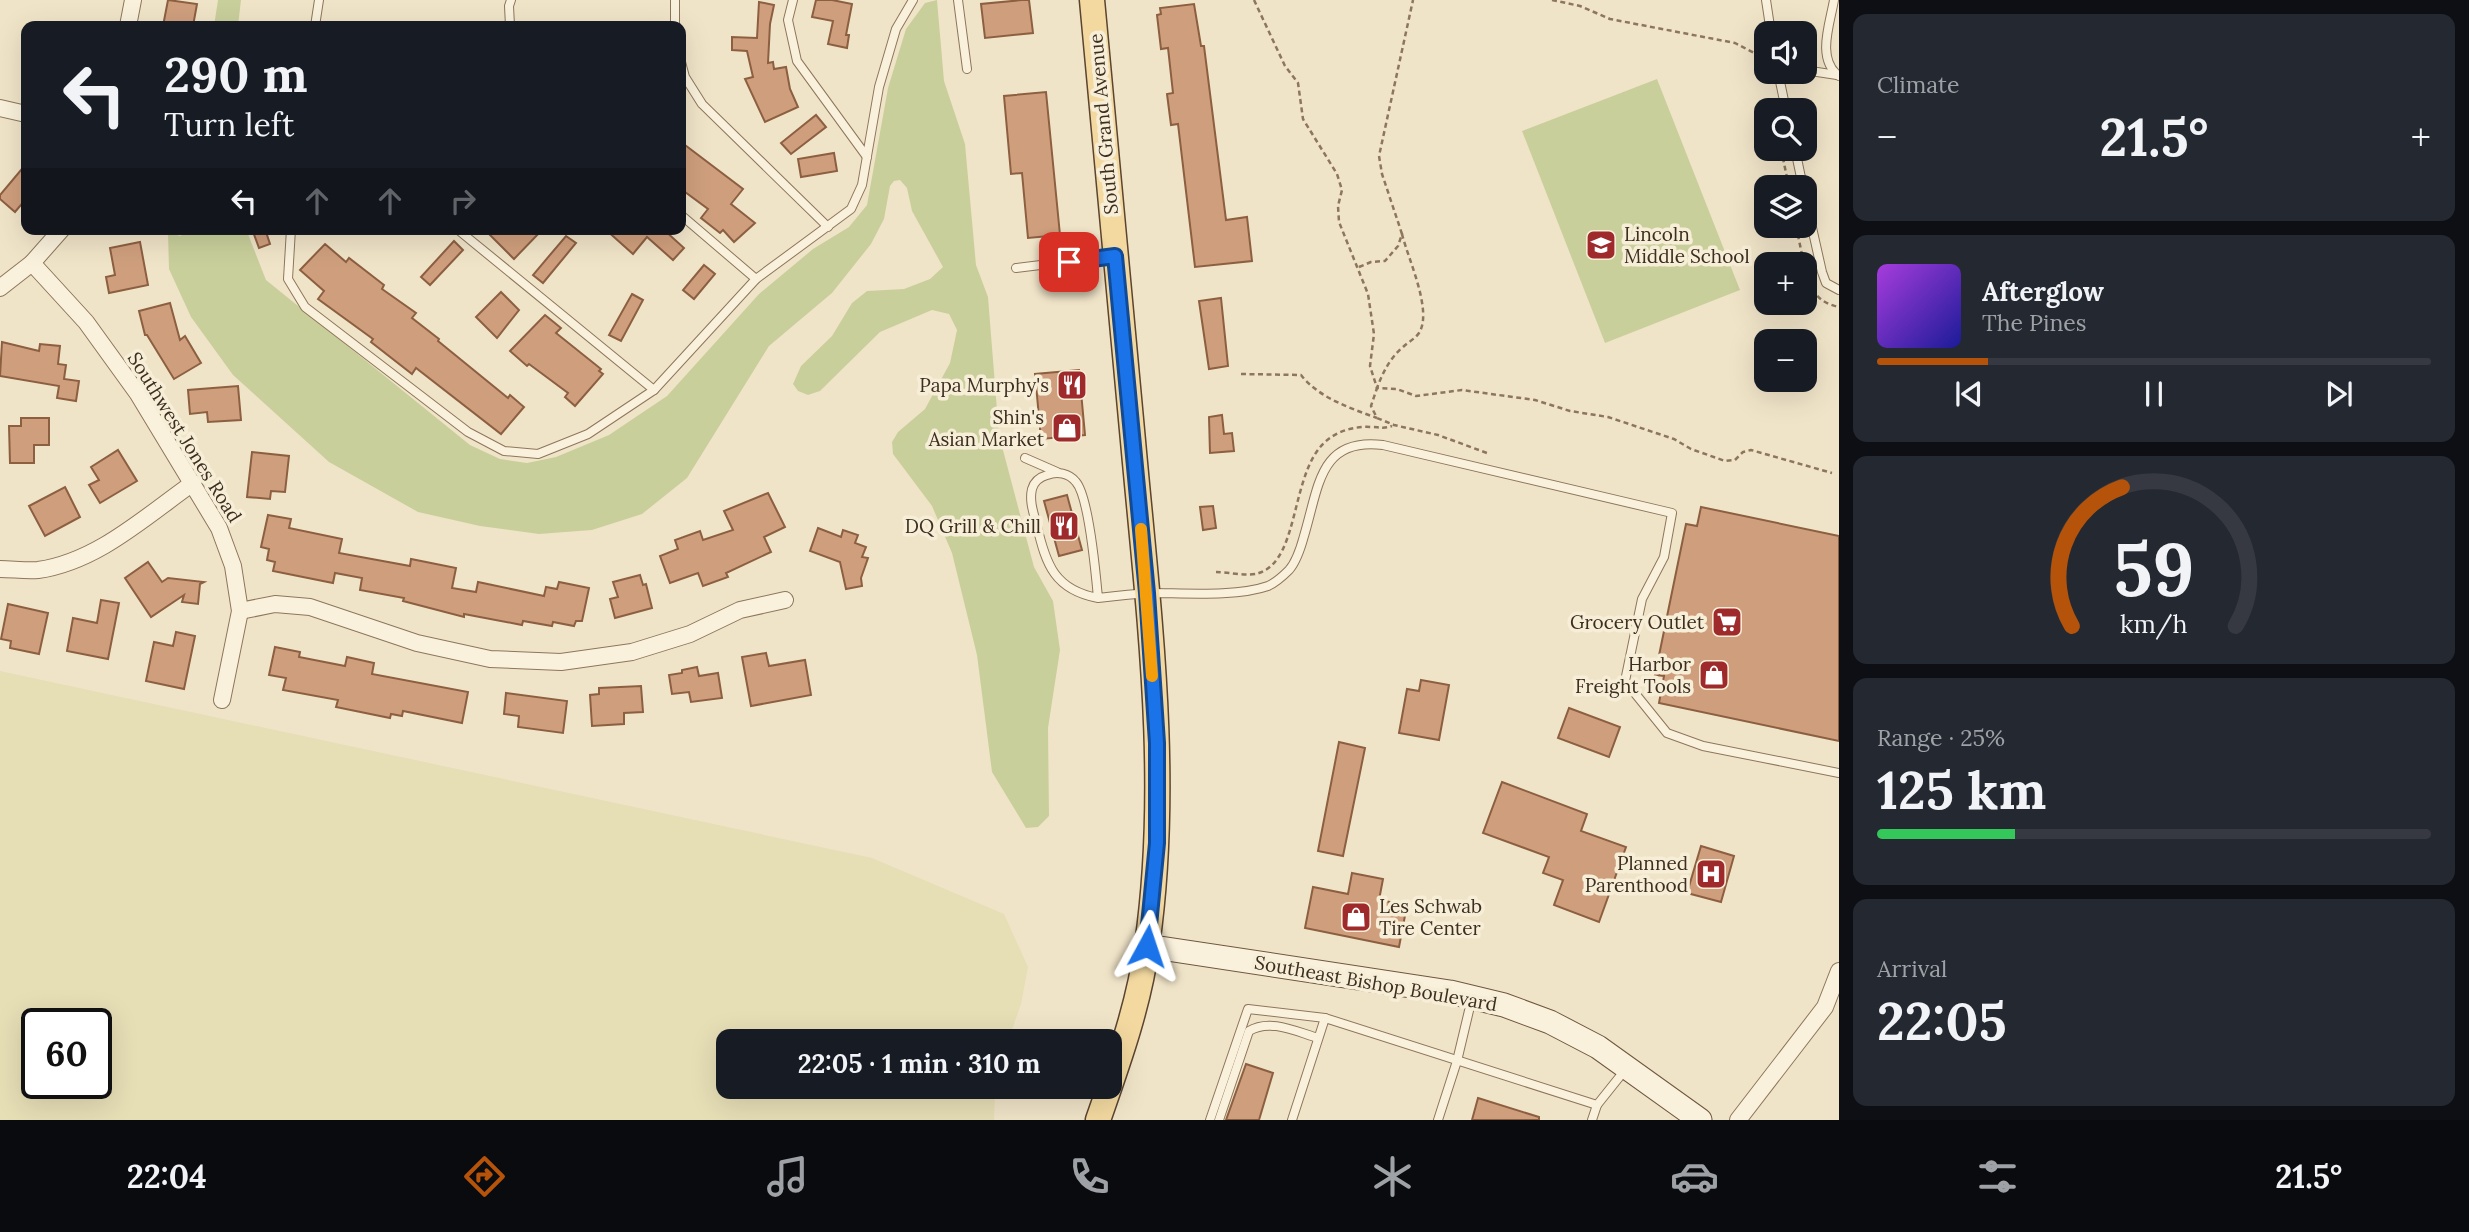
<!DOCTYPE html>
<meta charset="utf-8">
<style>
:root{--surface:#171b24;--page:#242831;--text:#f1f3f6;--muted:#9ea1a6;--line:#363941;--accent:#b45309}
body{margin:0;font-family:Lora,serif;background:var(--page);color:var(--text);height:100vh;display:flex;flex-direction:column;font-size:26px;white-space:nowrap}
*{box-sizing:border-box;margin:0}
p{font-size:23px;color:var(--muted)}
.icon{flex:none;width:38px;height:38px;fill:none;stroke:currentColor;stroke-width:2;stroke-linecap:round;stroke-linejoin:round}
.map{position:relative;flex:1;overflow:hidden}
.details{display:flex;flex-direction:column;gap:14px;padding:14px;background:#0d0f14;width:630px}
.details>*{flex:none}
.top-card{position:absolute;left:21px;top:21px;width:665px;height:214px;border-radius:14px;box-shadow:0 7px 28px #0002;background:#171b24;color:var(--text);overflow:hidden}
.buttons{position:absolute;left:1754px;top:21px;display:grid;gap:14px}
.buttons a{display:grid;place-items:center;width:63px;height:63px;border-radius:14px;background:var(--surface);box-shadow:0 7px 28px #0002;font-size:35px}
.speed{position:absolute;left:21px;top:1008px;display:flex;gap:14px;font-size:35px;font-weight:700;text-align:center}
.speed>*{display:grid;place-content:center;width:91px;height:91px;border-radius:50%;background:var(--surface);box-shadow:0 7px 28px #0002;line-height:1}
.speed .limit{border:4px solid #111;border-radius:10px;background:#fff;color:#111}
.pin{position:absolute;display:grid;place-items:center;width:60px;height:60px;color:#fff;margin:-30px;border-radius:14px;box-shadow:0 4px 10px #0006}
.me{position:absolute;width:77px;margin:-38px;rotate:5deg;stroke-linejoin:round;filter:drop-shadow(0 0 5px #0008)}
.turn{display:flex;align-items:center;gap:24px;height:147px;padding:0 28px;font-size:32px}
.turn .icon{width:91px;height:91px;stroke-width:2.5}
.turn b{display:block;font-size:49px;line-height:60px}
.lanes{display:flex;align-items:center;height:66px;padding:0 28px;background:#0003;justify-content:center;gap:35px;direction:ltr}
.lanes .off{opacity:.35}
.big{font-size:52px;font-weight:700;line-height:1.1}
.details .card{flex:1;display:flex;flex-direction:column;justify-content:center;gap:10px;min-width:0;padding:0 24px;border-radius:14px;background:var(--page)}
.details .dial{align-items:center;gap:0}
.dial svg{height:182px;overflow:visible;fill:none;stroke:var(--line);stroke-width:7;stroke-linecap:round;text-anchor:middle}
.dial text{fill:var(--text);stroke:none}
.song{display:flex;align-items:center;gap:21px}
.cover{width:84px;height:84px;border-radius:10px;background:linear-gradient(135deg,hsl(280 70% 55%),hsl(240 70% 35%))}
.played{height:7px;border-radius:4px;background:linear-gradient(90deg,var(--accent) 20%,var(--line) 20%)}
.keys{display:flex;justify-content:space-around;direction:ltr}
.heat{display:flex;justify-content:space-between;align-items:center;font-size:38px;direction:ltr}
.charge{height:10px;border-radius:5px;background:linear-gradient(90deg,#34c759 25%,var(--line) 0)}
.trip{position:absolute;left:716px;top:1029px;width:406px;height:70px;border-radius:14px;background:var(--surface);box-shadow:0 7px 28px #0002;font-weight:700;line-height:70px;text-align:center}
.tab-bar{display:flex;height:112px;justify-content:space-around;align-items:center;background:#090b0e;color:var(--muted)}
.tab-bar .icon{width:49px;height:49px}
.tab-bar .on{color:var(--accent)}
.tab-bar b{font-size:32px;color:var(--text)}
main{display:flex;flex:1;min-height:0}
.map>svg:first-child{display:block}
.farmland{fill:#e6deb5;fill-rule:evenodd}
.green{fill:#c9cf9b}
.building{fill:#cf9f7d;stroke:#8d5f41;stroke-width:2}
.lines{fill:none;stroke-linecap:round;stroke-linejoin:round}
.lane-casing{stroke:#8d765c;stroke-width:10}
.street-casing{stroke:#8d765c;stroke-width:18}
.secondary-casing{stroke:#6f573f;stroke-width:25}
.primary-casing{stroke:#5b4430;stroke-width:27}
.path{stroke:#8d765c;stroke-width:2.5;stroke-dasharray:5 3.5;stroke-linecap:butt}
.lane{stroke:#faf1dc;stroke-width:8}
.street{stroke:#faf1dc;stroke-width:16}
.secondary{stroke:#faf1dc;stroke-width:23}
.primary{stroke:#f3d9a0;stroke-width:24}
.route-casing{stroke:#114b97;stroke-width:18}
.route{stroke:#1a73e8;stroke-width:12}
.slow{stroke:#f59e0b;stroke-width:12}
.labels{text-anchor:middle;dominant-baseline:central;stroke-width:7;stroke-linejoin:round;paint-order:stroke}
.street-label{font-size:19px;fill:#3d2e20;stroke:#f7eed8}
.poi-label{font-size:19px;fill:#3d2e20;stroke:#f7eed8;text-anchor:end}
</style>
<main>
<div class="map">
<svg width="1839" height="1120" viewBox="0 0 1839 1120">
<rect width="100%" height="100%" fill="#f0e4c8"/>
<path class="farmland" d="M0 671 872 858 1004 914 1028 967 1021 1004 1008 1041H728V1087H995L994 1120H0ZM37 1024H96V1083H37Z"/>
<g class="green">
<polygon points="218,0 241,0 238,26 214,26"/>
<polygon points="937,0 944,81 965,144 976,265 988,297 999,435 1034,567 1053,601 1060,650 1048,728 1049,816 1038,827 1026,828 992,772 977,655 952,553 932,506 893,454 892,442 898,432 925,409 950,363 957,330 949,314 932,310 880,332 820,391 808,395 798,391 793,384 801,366 832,336 852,303 867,291 904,289 930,279 943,267 912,211 907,188 900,180 894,181 890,186 884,219 871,244 832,293 769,346 687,478 642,514 592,530 539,534 480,526 418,512 329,462 233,375 191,317 169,269 168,233 181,236 183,229 246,229 266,280 470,445 500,459 527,463 556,457 609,435 667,396 759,294 813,249 849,227 867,205 888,88 906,29 925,3"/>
<polygon points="1657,79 1740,290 1605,343 1522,131"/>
</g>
<g class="building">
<polygon points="168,0 197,4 193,26 163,26"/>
<polygon points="816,0 832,0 852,4 846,35 849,35 847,48 828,44 833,21 812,17"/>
<polygon points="1022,0 1029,0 1033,33 985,38 981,4"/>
<polygon points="759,2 774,5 770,24 768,63 773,62 774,69 786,67 790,89 798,107 765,122 745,79 753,77 747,51 732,50 732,37 757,38"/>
<polygon points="1194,4 1201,46 1204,46 1226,220 1247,217 1252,261 1195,267 1178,124 1171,125 1167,94 1173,93 1168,48 1161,49 1157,15 1161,14 1160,8"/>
<polygon points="1046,92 1060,235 1028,238 1022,173 1011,174 1004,96"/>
<polygon points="816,115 826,127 791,154 781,143"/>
<polygon points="681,142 743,189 731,204 755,223 734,242 723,230 720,233 701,218 708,209 681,189"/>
<polygon points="834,153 837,171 801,177 798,159"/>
<polygon points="26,164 26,199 15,212 0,199 0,195"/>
<polygon points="252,229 265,229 270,244 259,248"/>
<polygon points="484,229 543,229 514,259"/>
<polygon points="605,229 663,229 684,248 673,260 647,237 633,254"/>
<polygon points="566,236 576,243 543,283 533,275"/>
<polygon points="454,241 463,250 430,285 421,277"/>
<polygon points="140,242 148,285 109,293 106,277 115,275 110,248"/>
<polygon points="325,244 346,262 349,258 384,285 382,289 416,313 412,318 439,339 438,341 508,398 510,395 524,407 501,434 416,368 412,374 371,342 373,339 318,299 324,291 300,270"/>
<polygon points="704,265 715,274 694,299 683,290"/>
<polygon points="501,292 519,310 497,338 476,317"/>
<polygon points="632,294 643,300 621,341 609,335"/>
<polygon points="1221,298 1228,366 1209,369 1199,301"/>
<polygon points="170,303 180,340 185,336 201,363 174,379 147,335 145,335 139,311"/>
<polygon points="545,315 561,328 556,333 601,369 599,371 603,374 575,406 565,397 568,393 529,364 527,366 510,351"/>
<polygon points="2,342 39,351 40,344 60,346 58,364 66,365 64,379 79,381 76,401 57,398 59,386 0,376"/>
<polygon points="1079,370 1085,435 1041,439 1035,374"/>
<polygon points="238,386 241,420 208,422 207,412 190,414 188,390"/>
<polygon points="1222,415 1224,434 1232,433 1234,451 1210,453 1209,417"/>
<polygon points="21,418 49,418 49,445 34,445 34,463 10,463 9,426 21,426"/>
<polygon points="118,450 137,481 100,503 89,485 99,480 91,467"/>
<polygon points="252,452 289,456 285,492 271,491 270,499 247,497"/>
<polygon points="65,487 80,517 45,536 29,506"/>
<polygon points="768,493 785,527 764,537 771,552 726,573 728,577 703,586 698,573 670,583 660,556 678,549 675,540 700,531 703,540 733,530 724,511"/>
<polygon points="1067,495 1082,550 1059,556 1044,501"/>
<polygon points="1213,506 1216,528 1203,530 1200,507"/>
<polygon points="1701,507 1839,536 1839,741 1659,703 1664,676 1655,675 1686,524 1697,526"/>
<polygon points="268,515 291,519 289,528 342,539 339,553 410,566 411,559 456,568 452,588 476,592 478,582 544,596 546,587 557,589 559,582 589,588 582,621 576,621 574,626 553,622 552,626 523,621 522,625 464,614 464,617 403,601 404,598 360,590 362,578 335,573 333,583 273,571 275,562 267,560 269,549 261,547"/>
<polygon points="818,528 841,537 843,530 858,535 855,543 866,547 862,557 868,558 861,578 862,586 846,589 840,562 810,551"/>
<polygon points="148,562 162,582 168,578 204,582 200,584 198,604 182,602 184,595 151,617 125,578"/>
<polygon points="640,575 643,585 646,584 652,608 615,618 610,599 618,597 613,582"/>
<polygon points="101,600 119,603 108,659 67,651 73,618 97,623"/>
<polygon points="8,604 48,613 39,654 10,648 11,641 1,639"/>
<polygon points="176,632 195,636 184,689 146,681 154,642 173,646"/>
<polygon points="275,647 300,652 299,657 345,666 347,657 374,663 372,674 468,692 462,723 403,711 402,716 391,714 390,718 336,707 338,700 283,690 286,678 269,675"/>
<polygon points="766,653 769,666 805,660 811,695 751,706 742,657"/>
<polygon points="697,667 699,676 718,673 722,698 691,702 689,692 672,694 669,675 682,673 682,670"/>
<polygon points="1421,680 1449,685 1439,740 1399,733 1407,689 1419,691"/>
<polygon points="641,686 643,712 624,713 624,724 592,726 590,695 599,694 599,688"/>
<polygon points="506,693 567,701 563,733 518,727 519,716 504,714"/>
<polygon points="1569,708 1620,727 1609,757 1558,738"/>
<polygon points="1339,742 1365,748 1343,856 1318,851"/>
<polygon points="1502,782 1587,814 1581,831 1626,847 1599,922 1554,905 1563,880 1543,873 1549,857 1483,833"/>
<polygon points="1701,846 1734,856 1721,902 1687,893"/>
<polygon points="1352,873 1383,879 1379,900 1407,905 1399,947 1305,928 1313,887 1348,894"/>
<polygon points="1246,1064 1273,1073 1259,1120 1226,1120"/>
<polygon points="1478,1098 1539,1117 1539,1120 1472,1120"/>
</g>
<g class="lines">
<g class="lane-casing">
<g id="lane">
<polyline points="675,0 675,26"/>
<polyline points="793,0 788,20 797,61 867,157"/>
<polyline points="958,0 967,69"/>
<polyline points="1766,0 1771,33"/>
<path d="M1834 0C1830 24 1816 59 1839 76"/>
<polyline points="315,26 319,0"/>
<polyline points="510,26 509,6 511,0"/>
<polyline points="681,62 685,77 702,104 828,227"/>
<polyline points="1804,70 1837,75"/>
<polyline points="1778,72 1786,110"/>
<polyline points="1795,149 1803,187"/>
<polyline points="1804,192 1822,272 1826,283 1839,290"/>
<polyline points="681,215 756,279"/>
<polyline points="291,229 288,279 305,307 468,432 504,451 538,454 588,434 654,390 756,279 851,209 862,185 879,87 896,29 913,0"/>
<polyline points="457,229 654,390"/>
<polyline points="1016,268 1113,256"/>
<polyline points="1025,458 1057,472"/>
<path d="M1098 598C1055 590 1046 565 1037 526 1034 514 1029 502 1032 489 1034 482 1040 477 1047 475 1057 471 1069 473 1076 482 1089 497 1096 576 1098 598 1115 596 1133 594 1151 593 1184 593 1237 597 1268 586 1275 583 1284 575 1289 570 1297 561 1301 547 1304 536 1319 487 1319 437 1383 445L1672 513 1664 557 1642 599 1625 681 1667 733 1703 746 1839 773"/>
<polyline points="1210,1120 1248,1009 1325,1018"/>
<path d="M1219 1120 1249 1031C1270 1018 1297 1032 1318 1038"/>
<polyline points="1292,1120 1325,1018 1597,1105 1625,1070"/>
<polyline points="1438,1120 1457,1061 1472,998"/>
<polyline points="1592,1120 1597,1105"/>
</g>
</g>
<g class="street-casing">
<g id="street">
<polyline points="128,26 133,0"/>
<polyline points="0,108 26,114"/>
<polyline points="32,263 86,322 138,394 219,528 233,566 240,611 222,700"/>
<polyline points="0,288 32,263 62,229"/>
<path d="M0 569C12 569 26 571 38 570 97 562 146 516 193 483"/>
<polyline points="240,611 275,604 310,607 417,643 490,659 561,662 632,652 690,634 740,610 785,600"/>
<polyline points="1738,1120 1825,1007 1839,971"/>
</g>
</g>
<g class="secondary-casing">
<polyline id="secondary" points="1147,946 1450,992 1504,1005 1550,1022 1598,1047 1700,1120"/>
</g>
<g class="primary-casing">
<path id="primary" d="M1092 0C1105 147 1119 294 1133 441 1148 608 1171 778 1147 945 1139 1005 1118 1063 1098 1120"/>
</g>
<g class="path">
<polyline points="1254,0 1285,66 1298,83 1303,119 1337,174 1342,190 1338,206 1339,222 1368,294 1374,334 1370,366 1377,388 1371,406 1377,418 1394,425 1438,435 1487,453"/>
<polyline points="1552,0 1580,6 1610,19 1735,43 1758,55 1763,61 1766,72"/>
<polyline points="1781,149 1789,187"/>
<polyline points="1796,226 1804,264"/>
<path d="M1402 234C1408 259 1433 311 1419 333 1415 339 1408 342 1403 347 1390 358 1383 372 1377 388L1397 389 1416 396 1462 390 1535 400 1570 411 1608 417 1674 439 1691 449 1725 461 1735 460 1743 452 1751 450 1832 473"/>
<path d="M1804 265C1809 287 1815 302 1839 307"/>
<polyline points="1359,267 1371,262 1385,261 1398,246 1402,234 1382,174 1379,156 1413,0"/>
<path d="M1241 374 1301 375C1319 398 1350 408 1377 418"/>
<path d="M1216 572C1228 572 1248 577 1259 573 1302 559 1289 466 1330 438 1341 430 1357 426 1371 427 1379 427 1384 429 1392 426"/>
</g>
<use href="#lane" class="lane"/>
<use href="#street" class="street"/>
<use href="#secondary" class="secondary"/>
<use href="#primary" class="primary"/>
</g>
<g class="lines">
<g class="route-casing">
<polyline id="route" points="1069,262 1115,256 1147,593 1157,743 1157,843 1147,946"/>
</g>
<use href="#route" class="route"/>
<polyline class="slow" points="1141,529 1152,676"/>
</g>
<defs>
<g id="school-square" transform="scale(1.575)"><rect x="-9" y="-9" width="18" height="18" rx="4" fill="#9e2a2b" stroke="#f7eed8"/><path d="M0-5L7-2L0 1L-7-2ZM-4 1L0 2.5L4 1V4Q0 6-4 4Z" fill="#fff"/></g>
<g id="restaurant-square" transform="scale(1.575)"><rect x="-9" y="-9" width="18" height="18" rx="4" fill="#9e2a2b" stroke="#f7eed8"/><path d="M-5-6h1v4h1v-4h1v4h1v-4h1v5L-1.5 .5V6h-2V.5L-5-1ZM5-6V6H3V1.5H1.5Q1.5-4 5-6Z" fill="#fff"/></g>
<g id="shop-square" transform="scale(1.575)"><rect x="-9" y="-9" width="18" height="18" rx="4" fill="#9e2a2b" stroke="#f7eed8"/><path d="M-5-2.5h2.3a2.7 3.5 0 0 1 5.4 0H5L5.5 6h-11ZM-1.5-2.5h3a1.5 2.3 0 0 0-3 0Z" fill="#fff"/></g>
<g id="supermarket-square" transform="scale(1.575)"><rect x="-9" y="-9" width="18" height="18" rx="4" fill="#9e2a2b" stroke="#f7eed8"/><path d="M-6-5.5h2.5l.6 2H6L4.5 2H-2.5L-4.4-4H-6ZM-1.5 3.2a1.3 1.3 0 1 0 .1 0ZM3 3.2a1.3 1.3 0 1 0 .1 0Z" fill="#fff"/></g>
<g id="hospital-square" transform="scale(1.575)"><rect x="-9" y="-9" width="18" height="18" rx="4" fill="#9e2a2b" stroke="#f7eed8"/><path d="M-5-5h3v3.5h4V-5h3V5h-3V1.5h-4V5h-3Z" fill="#fff"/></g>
</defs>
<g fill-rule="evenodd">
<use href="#school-square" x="1601" y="245"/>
<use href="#restaurant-square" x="1072" y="385"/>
<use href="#shop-square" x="1067" y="428"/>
<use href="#restaurant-square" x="1064" y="526"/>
<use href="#supermarket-square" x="1727" y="622"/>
<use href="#shop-square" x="1714" y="675"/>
<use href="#hospital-square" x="1711" y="874"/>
<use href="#shop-square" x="1356" y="917"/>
</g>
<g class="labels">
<g class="street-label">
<text transform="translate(1103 124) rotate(-95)">South Grand Avenue</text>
<text transform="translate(185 437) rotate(58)">Southwest Jones Road</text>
<text transform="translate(1376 983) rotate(10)">Southeast Bishop Boulevard</text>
</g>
<g class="poi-label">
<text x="1624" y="234" text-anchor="start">Lincoln<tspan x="1624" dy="22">Middle School</tspan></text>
<text x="1049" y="385">Papa Murphy's</text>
<text x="1044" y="417">Shin's<tspan x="1044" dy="22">Asian Market</tspan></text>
<text x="1041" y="526">DQ Grill &amp; Chill</text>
<text x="1704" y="622">Grocery Outlet</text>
<text x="1691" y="664">Harbor<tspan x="1691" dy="22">Freight Tools</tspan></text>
<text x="1688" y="863">Planned<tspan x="1688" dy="22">Parenthood</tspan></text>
<text x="1379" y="906" text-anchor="start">Les Schwab<tspan x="1379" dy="22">Tire Center</tspan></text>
</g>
</g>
</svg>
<div class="buttons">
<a><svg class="icon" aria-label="sound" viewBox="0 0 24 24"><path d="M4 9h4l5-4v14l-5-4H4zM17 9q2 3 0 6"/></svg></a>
<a><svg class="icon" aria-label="search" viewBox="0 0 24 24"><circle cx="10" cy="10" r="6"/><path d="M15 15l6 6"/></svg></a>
<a><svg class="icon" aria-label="layers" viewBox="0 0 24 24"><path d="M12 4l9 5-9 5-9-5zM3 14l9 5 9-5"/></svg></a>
<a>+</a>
<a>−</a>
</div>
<div class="speed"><div class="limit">60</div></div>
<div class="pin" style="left:1069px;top:262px;background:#d93025"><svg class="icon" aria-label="arrive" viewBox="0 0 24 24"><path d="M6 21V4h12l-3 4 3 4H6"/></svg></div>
<svg class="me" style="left:1147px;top:946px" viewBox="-20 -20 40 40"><path d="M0-17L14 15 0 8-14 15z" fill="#1a73e8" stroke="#fff" stroke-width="4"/></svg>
<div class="trip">22:05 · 1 min · 310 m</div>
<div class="top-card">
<div class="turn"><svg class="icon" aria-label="left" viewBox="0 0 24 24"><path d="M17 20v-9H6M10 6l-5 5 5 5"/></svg><div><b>290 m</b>Turn left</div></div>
<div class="lanes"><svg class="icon" aria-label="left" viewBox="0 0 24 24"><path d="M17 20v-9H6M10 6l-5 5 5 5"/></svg><svg class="icon off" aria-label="ahead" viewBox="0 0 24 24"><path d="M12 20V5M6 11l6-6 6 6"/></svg><svg class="icon off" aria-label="ahead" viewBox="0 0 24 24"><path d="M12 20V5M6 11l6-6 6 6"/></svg><svg class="icon off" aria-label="right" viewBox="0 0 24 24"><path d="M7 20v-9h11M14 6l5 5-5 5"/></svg></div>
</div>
</div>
<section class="details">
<div class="card"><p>Climate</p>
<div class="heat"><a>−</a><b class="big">21.5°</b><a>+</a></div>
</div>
<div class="card">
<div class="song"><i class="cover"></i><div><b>Afterglow</b><p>The Pines</p></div></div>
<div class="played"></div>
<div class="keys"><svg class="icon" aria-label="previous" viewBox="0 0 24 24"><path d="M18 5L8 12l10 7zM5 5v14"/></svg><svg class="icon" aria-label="pause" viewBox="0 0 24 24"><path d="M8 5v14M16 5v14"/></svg><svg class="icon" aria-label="next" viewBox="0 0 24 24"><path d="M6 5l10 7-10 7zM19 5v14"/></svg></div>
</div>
<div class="card dial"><svg viewBox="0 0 100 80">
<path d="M14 69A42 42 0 1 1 86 69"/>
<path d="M14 69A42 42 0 0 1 36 8" stroke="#b45309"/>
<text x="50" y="56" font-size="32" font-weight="700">59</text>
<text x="50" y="72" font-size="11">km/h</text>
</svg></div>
<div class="card"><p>Range · 25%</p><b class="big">125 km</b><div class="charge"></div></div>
<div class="card"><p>Arrival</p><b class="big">22:05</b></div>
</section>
</main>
<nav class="tab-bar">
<b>22:04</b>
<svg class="icon on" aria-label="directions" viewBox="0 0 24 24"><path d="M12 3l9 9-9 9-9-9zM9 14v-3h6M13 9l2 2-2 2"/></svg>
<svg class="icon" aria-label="music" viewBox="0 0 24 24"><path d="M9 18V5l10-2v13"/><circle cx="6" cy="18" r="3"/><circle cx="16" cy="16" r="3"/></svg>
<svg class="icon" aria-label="phone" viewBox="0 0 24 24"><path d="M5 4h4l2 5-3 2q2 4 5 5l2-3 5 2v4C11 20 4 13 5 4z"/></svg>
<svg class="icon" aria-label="climate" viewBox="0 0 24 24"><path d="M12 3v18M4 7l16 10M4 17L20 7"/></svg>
<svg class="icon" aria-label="car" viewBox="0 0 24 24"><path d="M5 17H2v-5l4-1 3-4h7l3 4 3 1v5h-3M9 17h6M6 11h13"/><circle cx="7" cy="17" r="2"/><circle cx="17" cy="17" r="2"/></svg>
<svg class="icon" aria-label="filters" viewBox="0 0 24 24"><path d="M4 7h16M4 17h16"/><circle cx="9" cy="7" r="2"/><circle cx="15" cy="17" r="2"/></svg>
<b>21.5°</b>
</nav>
